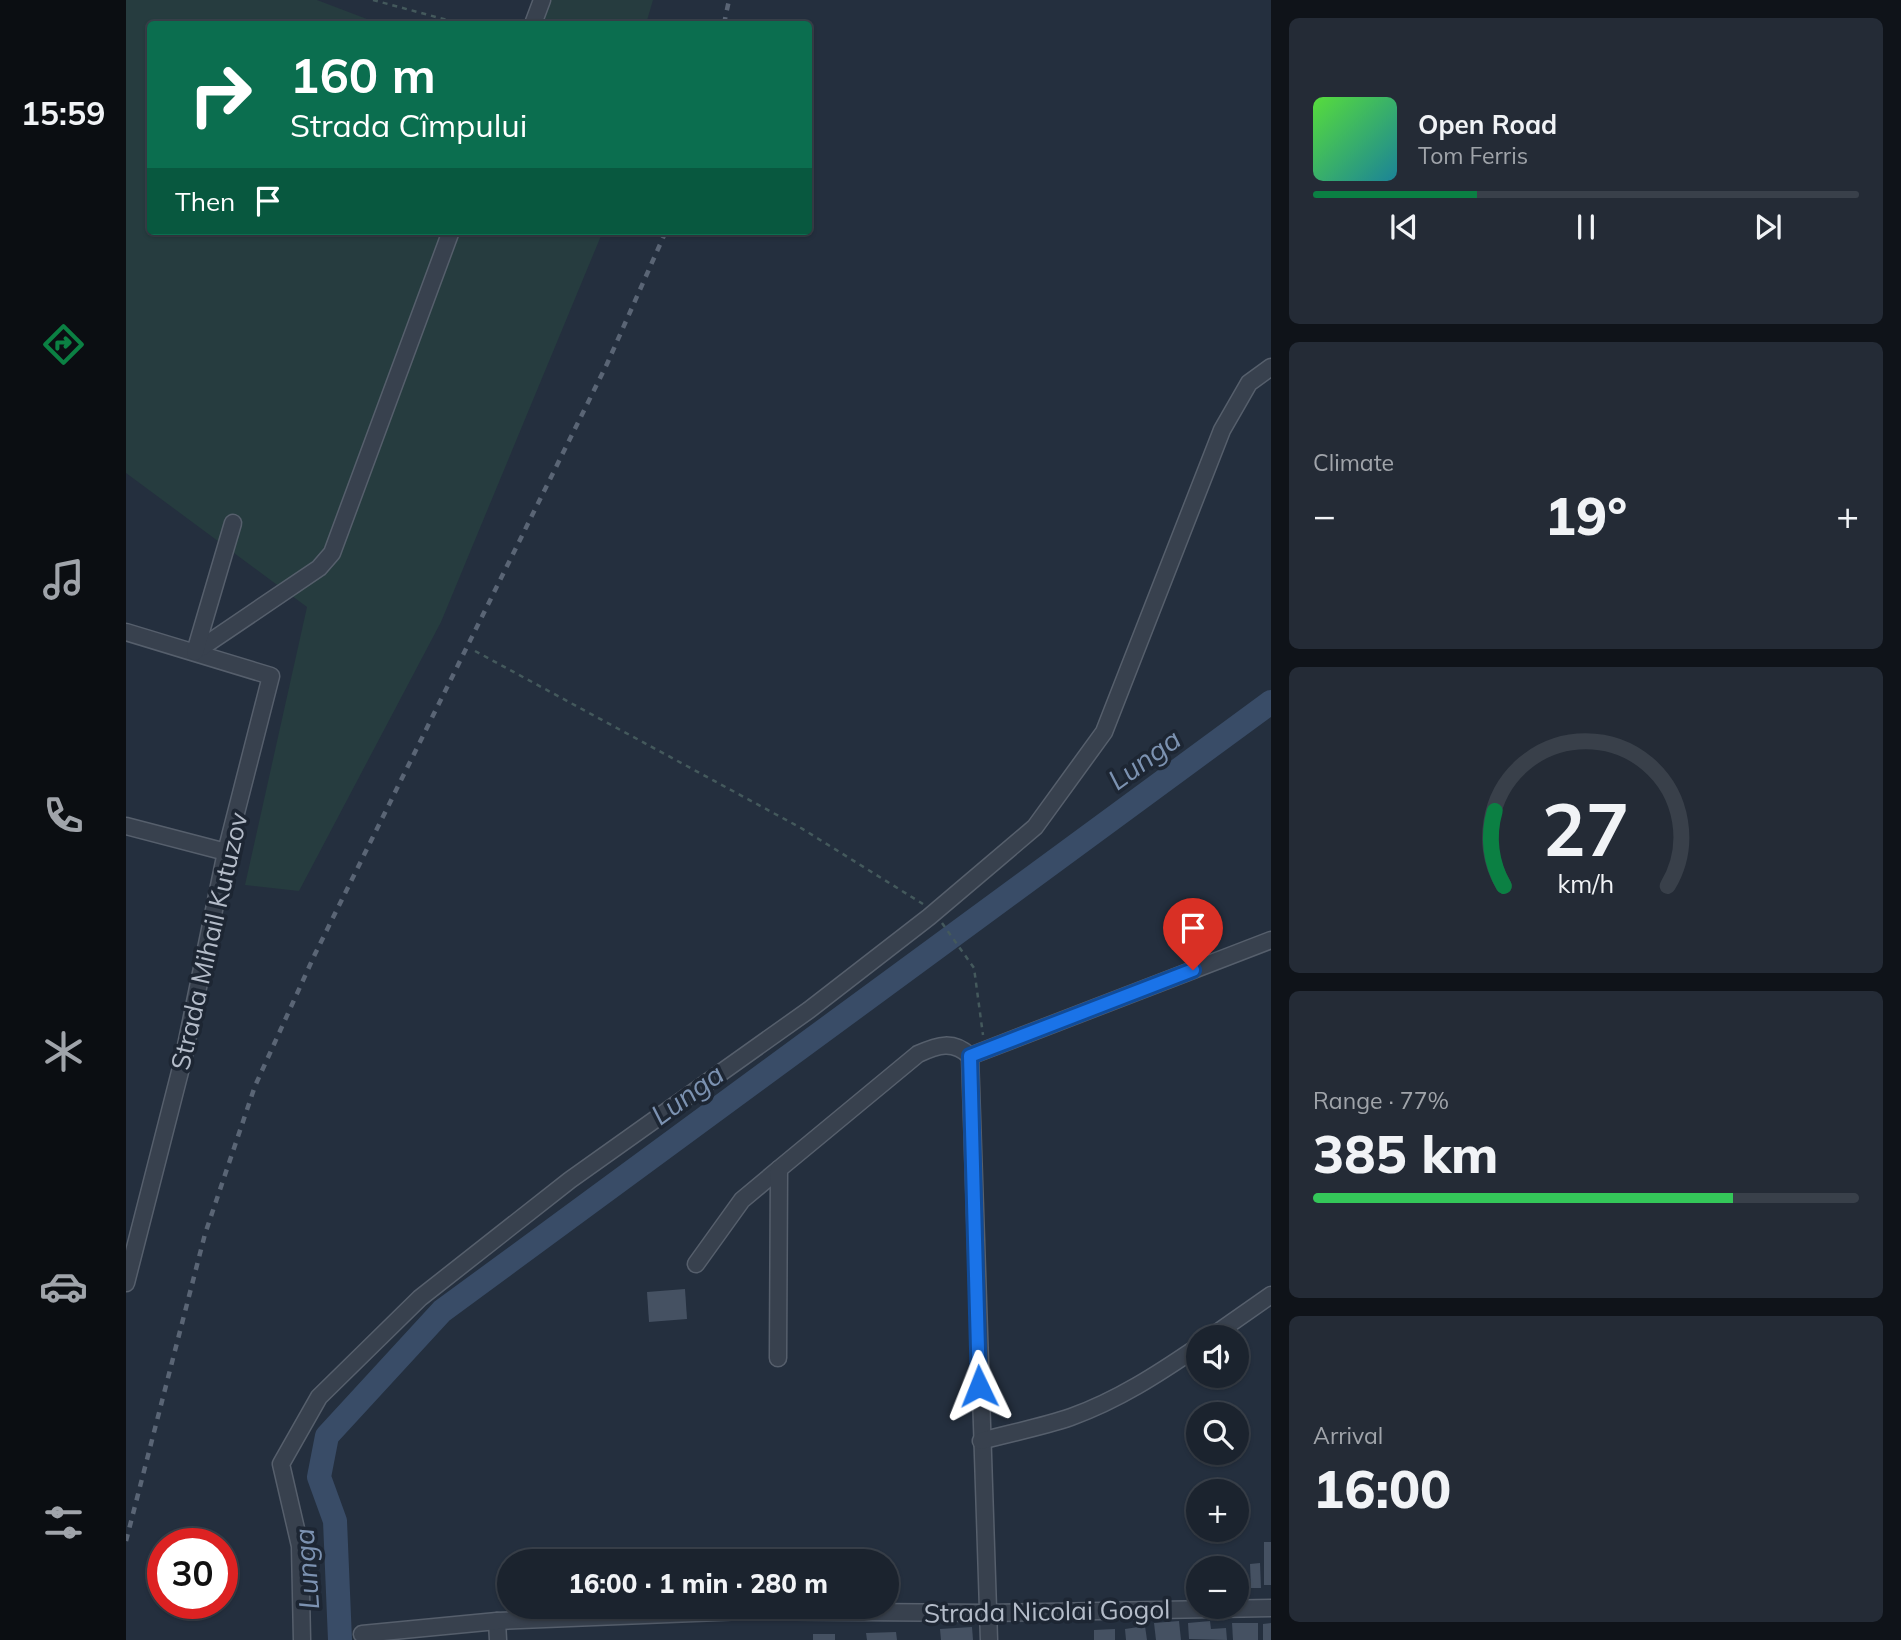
<!DOCTYPE html>
<meta charset="utf-8">
<style>
:root{--surface:#1b232e;--page:#242b36;--text:#f1f3f6;--muted:#a0a4aa;--line:#39404a;--accent:#0b8043}
body{margin:0;font-family:Mulish,sans-serif;background:var(--page);color:var(--text);height:100vh;display:flex;flex-direction:column;font-size:26px;white-space:nowrap}
*{box-sizing:border-box;margin:0}
p{font-size:23px;color:var(--muted)}
.icon{flex:none;width:38px;height:38px;fill:none;stroke:currentColor;stroke-width:2;stroke-linecap:round;stroke-linejoin:round}
.map{position:relative;flex:1;overflow:hidden}
.side{display:flex;flex-direction:column;gap:18px;padding:18px;background:#0f1319;width:630px}
.side>*{flex:none}
.top-card{position:absolute;left:21px;top:21px;width:665px;height:214px;border-radius:7px;box-shadow:0 2px 5px #0004,0 0 0 2px var(--line);background:#0b6e4f;color:#fff;overflow:hidden}
.controls{position:absolute;left:1060px;top:1325px;display:grid;gap:14px}
.controls a{display:grid;place-items:center;width:63px;height:63px;border-radius:50%;background:var(--surface);box-shadow:0 2px 5px #0004,0 0 0 2px var(--line);font-size:35px}
.speed{position:absolute;left:21px;top:1528px;display:flex;gap:14px;font-size:35px;font-weight:700;text-align:center}
.speed>*{display:grid;place-content:center;width:91px;height:91px;border-radius:50%;background:var(--surface);box-shadow:0 2px 5px #0004,0 0 0 2px var(--line);line-height:1}
.speed .limit{border:10px solid #d22;background:#fff;color:#111}
.pin{position:absolute;display:grid;place-items:center;width:60px;height:60px;color:#fff;margin:-72px -30px;border-radius:50% 50% 50% 0;rotate:-45deg;box-shadow:0 0 7px #0007}
.pin .icon{rotate:45deg}
.me{position:absolute;width:77px;margin:-38px;rotate:358deg;stroke-linejoin:round;filter:drop-shadow(0 0 5px #0008)}
.turn{display:flex;align-items:center;gap:24px;height:147px;padding:0 28px;font-size:32px}
.turn .icon{width:91px;height:91px;stroke-width:2.5}
.turn b{display:block;font-size:49px;line-height:60px}
.then{display:flex;align-items:center;height:66px;padding:0 28px;background:#0003;gap:14px;font-size:26px}
.big{font-size:52px;font-weight:800;line-height:1.1}
.side .card{flex:1;display:flex;flex-direction:column;justify-content:center;gap:10px;min-width:0;padding:0 24px;border-radius:10px;background:var(--page)}
.side .dial{align-items:center;gap:0}
.dial svg{height:182px;overflow:visible;fill:none;stroke:var(--line);stroke-width:7;stroke-linecap:round;text-anchor:middle}
.dial text{fill:var(--text);stroke:none}
.song{display:flex;align-items:center;gap:21px}
.cover{width:84px;height:84px;border-radius:10px;background:linear-gradient(135deg,hsl(110 70% 55%),hsl(190 70% 35%))}
.played{height:7px;border-radius:4px;background:linear-gradient(90deg,var(--accent) 30%,var(--line) 30%)}
.keys{display:flex;justify-content:space-around;direction:ltr}
.heat{display:flex;justify-content:space-between;align-items:center;font-size:38px;direction:ltr}
.charge{height:10px;border-radius:5px;background:linear-gradient(90deg,#34c759 77%,var(--line) 0)}
.trip{position:absolute;left:371px;top:1549px;width:402px;height:70px;border-radius:35px;background:var(--surface);box-shadow:0 2px 5px #0004,0 0 0 2px var(--line);font-weight:800;line-height:70px;text-align:center}
main{display:flex;flex:1;min-height:0}
.tabs{display:flex;flex-direction:column;width:126px;justify-content:space-around;align-items:center;background:#0b0e12;color:var(--muted)}
.tabs .icon{width:49px;height:49px}
.tabs .selected{color:var(--accent)}
.tabs b{font-size:32px;color:var(--text)}
.map>svg:first-child{display:block}
.green{fill:#263c3f}
.lines{fill:none;stroke-linecap:round;stroke-linejoin:round}
.river{stroke:#394c67;stroke-width:24}
.building{fill:#455162}
.minor-casing{stroke:#565f6c;stroke-width:19}
.path{stroke:#44595c;stroke-width:2.5;stroke-dasharray:5 5;stroke-linecap:butt}
.minor{stroke:#38414e;stroke-width:16}
.rail{stroke:#5a6575;stroke-width:4.5;stroke-dasharray:7 7;stroke-linecap:butt}
.route-casing{stroke:#114b97;stroke-width:18}
.route{stroke:#1a73e8;stroke-width:12}
.labels{text-anchor:middle;dominant-baseline:central;stroke-width:7;stroke-linejoin:round;paint-order:stroke}
.street-label{font-size:26px;fill:#b4bcc9;stroke:#1d2633}
.water-label{font-size:28px;font-style:italic;fill:#7c92b1;stroke:#1d2633}
</style>
<main>
<nav class="tabs">
<b>15:59</b>
<svg class="icon selected" aria-label="directions" viewBox="0 0 24 24"><path d="M12 3l9 9-9 9-9-9zM9 14v-3h6M13 9l2 2-2 2"/></svg>
<svg class="icon" aria-label="music" viewBox="0 0 24 24"><path d="M9 18V5l10-2v13"/><circle cx="6" cy="18" r="3"/><circle cx="16" cy="16" r="3"/></svg>
<svg class="icon" aria-label="phone" viewBox="0 0 24 24"><path d="M5 4h4l2 5-3 2q2 4 5 5l2-3 5 2v4C11 20 4 13 5 4z"/></svg>
<svg class="icon" aria-label="climate" viewBox="0 0 24 24"><path d="M12 3v18M4 7l16 10M4 17L20 7"/></svg>
<svg class="icon" aria-label="car" viewBox="0 0 24 24"><path d="M5 17H2v-5l4-1 3-4h7l3 4 3 1v5h-3M9 17h6M6 11h13"/><circle cx="7" cy="17" r="2"/><circle cx="17" cy="17" r="2"/></svg>
<svg class="icon" aria-label="filters" viewBox="0 0 24 24"><path d="M4 7h16M4 17h16"/><circle cx="9" cy="7" r="2"/><circle cx="15" cy="17" r="2"/></svg>
</nav>
<div class="map">
<svg width="1145" height="1640" viewBox="0 0 1145 1640">
<rect width="100%" height="100%" fill="#242f3e"/>
<g class="green">
<polygon points="0,0 191,0 254,24 24,24 24,231 477,231 315,622 173,891 119,885 181,607 0,473"/>
<polygon points="425,0 527,0 520,24 416,24"/>
</g>
<g class="lines">
<polyline class="river" points="214,1640 209,1521 193,1477 201,1436 316,1311 1145,702"/>
</g>
<g class="building">
<polygon points="559,1289 561,1319 523,1322 521,1292"/>
<rect x="1138" y="1542" width="7" height="43"/>
<polygon points="1134,1563 1135,1588 1125,1588 1124,1564"/>
<polygon points="1053,1621 1055,1640 1030,1640 1028,1623"/>
<polygon points="1084,1621 1085,1629 1100,1628 1101,1640 1063,1639 1062,1623"/>
<polygon points="1106,1623 1132,1623 1132,1640 1107,1640"/>
<polygon points="1145,1623 1145,1640 1137,1640 1137,1624"/>
<polygon points="1019,1626 1021,1640 1000,1640 999,1629"/>
<polygon points="846,1627 847,1640 815,1640 814,1629"/>
<polygon points="989,1629 989,1640 968,1640 968,1630"/>
<polygon points="770,1632 771,1640 741,1640 740,1633"/>
<rect x="687" y="1634" width="22" height="6"/>
</g>
<g class="lines">
<g class="minor-casing">
<g id="minor">
<polyline points="407,24 416,0"/>
<polyline points="0,632 145,676 100,852 57,1060 0,1283"/>
<polyline points="69,652 193,568 206,553 325,231"/>
<polyline points="69,652 107,523"/>
<polyline points="0,826 100,852"/>
<polyline points="844,1056 863,1640"/>
<polyline points="570,1264 616,1200 653,1169"/>
<polyline points="1085,1337 1145,1295"/>
<path d="M652 1358 653 1169 792 1054C812 1045 827 1040 844 1056L1145 940"/>
<path d="M855 1441C884 1433 916 1427 945 1417 992 1400 1032 1374 1073 1346"/>
<polyline points="371,1621 372,1640"/>
<polyline points="236,1634 371,1621 618,1611 862,1613 1145,1608"/>
<polyline points="176,1640 174,1546 155,1464 193,1397 294,1298 444,1180 683,1010 803,917 909,827 978,732 1096,430 1123,383 1145,367"/>
</g>
</g>
<g class="path">
<polyline points="247,0 336,24"/>
<polyline points="349,651 675,828 797,904"/>
<polyline points="816,923 848,968 857,1035"/>
</g>
<use href="#minor" class="minor"/>
<g class="rail">
<polyline points="598,24 603,0"/>
<polyline points="0,1541 79,1234 129,1086 189,954 481,364 540,231"/>
</g>
</g>
<g class="lines">
<g class="route-casing">
<polyline id="route" points="853,1386 844,1056 1067,970"/>
</g>
<use href="#route" class="route"/>
</g>
<g class="labels">
<g class="street-label">
<text transform="translate(83 941) rotate(-77)">Strada Mihail Kutuzov</text>
<text transform="translate(921 1611) rotate(-1)">Strada Nicolai Gogol</text>
</g>
<g class="water-label">
<text transform="translate(1018 759) rotate(-36)">Lunga</text>
<text transform="translate(561 1094) rotate(-36)">Lunga</text>
<text transform="translate(180 1569) rotate(-94)">Lunga</text>
</g>
</g>
</svg>
<div class="controls">
<a><svg class="icon" aria-label="sound" viewBox="0 0 24 24"><path d="M4 9h4l5-4v14l-5-4H4zM17 9q2 3 0 6"/></svg></a>
<a><svg class="icon" aria-label="search" viewBox="0 0 24 24"><circle cx="10" cy="10" r="6"/><path d="M15 15l6 6"/></svg></a>
<a>+</a>
<a>−</a>
</div>
<div class="speed"><div class="limit">30</div></div>
<div class="pin" style="left:1067px;top:970px;background:#d93025"><svg class="icon" aria-label="arrive" viewBox="0 0 24 24"><path d="M6 21V4h12l-3 4 3 4H6"/></svg></div>
<svg class="me" style="left:853px;top:1386px" viewBox="-20 -20 40 40"><path d="M0-17L14 15 0 8-14 15z" fill="#1a73e8" stroke="#fff" stroke-width="4"/></svg>
<div class="trip">16:00 · 1 min · 280 m</div>
<div class="top-card">
<div class="turn"><svg class="icon" aria-label="right" viewBox="0 0 24 24"><path d="M7 20v-9h11M14 6l5 5-5 5"/></svg><div><b>160 m</b>Strada Cîmpului</div></div>
<div class="then">Then<svg class="icon" aria-label="arrive" viewBox="0 0 24 24"><path d="M6 21V4h12l-3 4 3 4H6"/></svg></div>
</div>
</div>
<section class="side">
<div class="card">
<div class="song"><i class="cover"></i><div><b>Open Road</b><p>Tom Ferris</p></div></div>
<div class="played"></div>
<div class="keys"><svg class="icon" aria-label="previous" viewBox="0 0 24 24"><path d="M18 5L8 12l10 7zM5 5v14"/></svg><svg class="icon" aria-label="pause" viewBox="0 0 24 24"><path d="M8 5v14M16 5v14"/></svg><svg class="icon" aria-label="next" viewBox="0 0 24 24"><path d="M6 5l10 7-10 7zM19 5v14"/></svg></div>
</div>
<div class="card"><p>Climate</p>
<div class="heat"><a>−</a><b class="big">19°</b><a>+</a></div>
</div>
<div class="card dial"><svg viewBox="0 0 100 80">
<path d="M14 69A42 42 0 1 1 86 69"/>
<path d="M14 69A42 42 0 0 1 10 36" stroke="#0b8043"/>
<text x="50" y="56" font-size="32" font-weight="700">27</text>
<text x="50" y="72" font-size="11">km/h</text>
</svg></div>
<div class="card"><p>Range · 77%</p><b class="big">385 km</b><div class="charge"></div></div>
<div class="card"><p>Arrival</p><b class="big">16:00</b></div>
</section>
</main>
